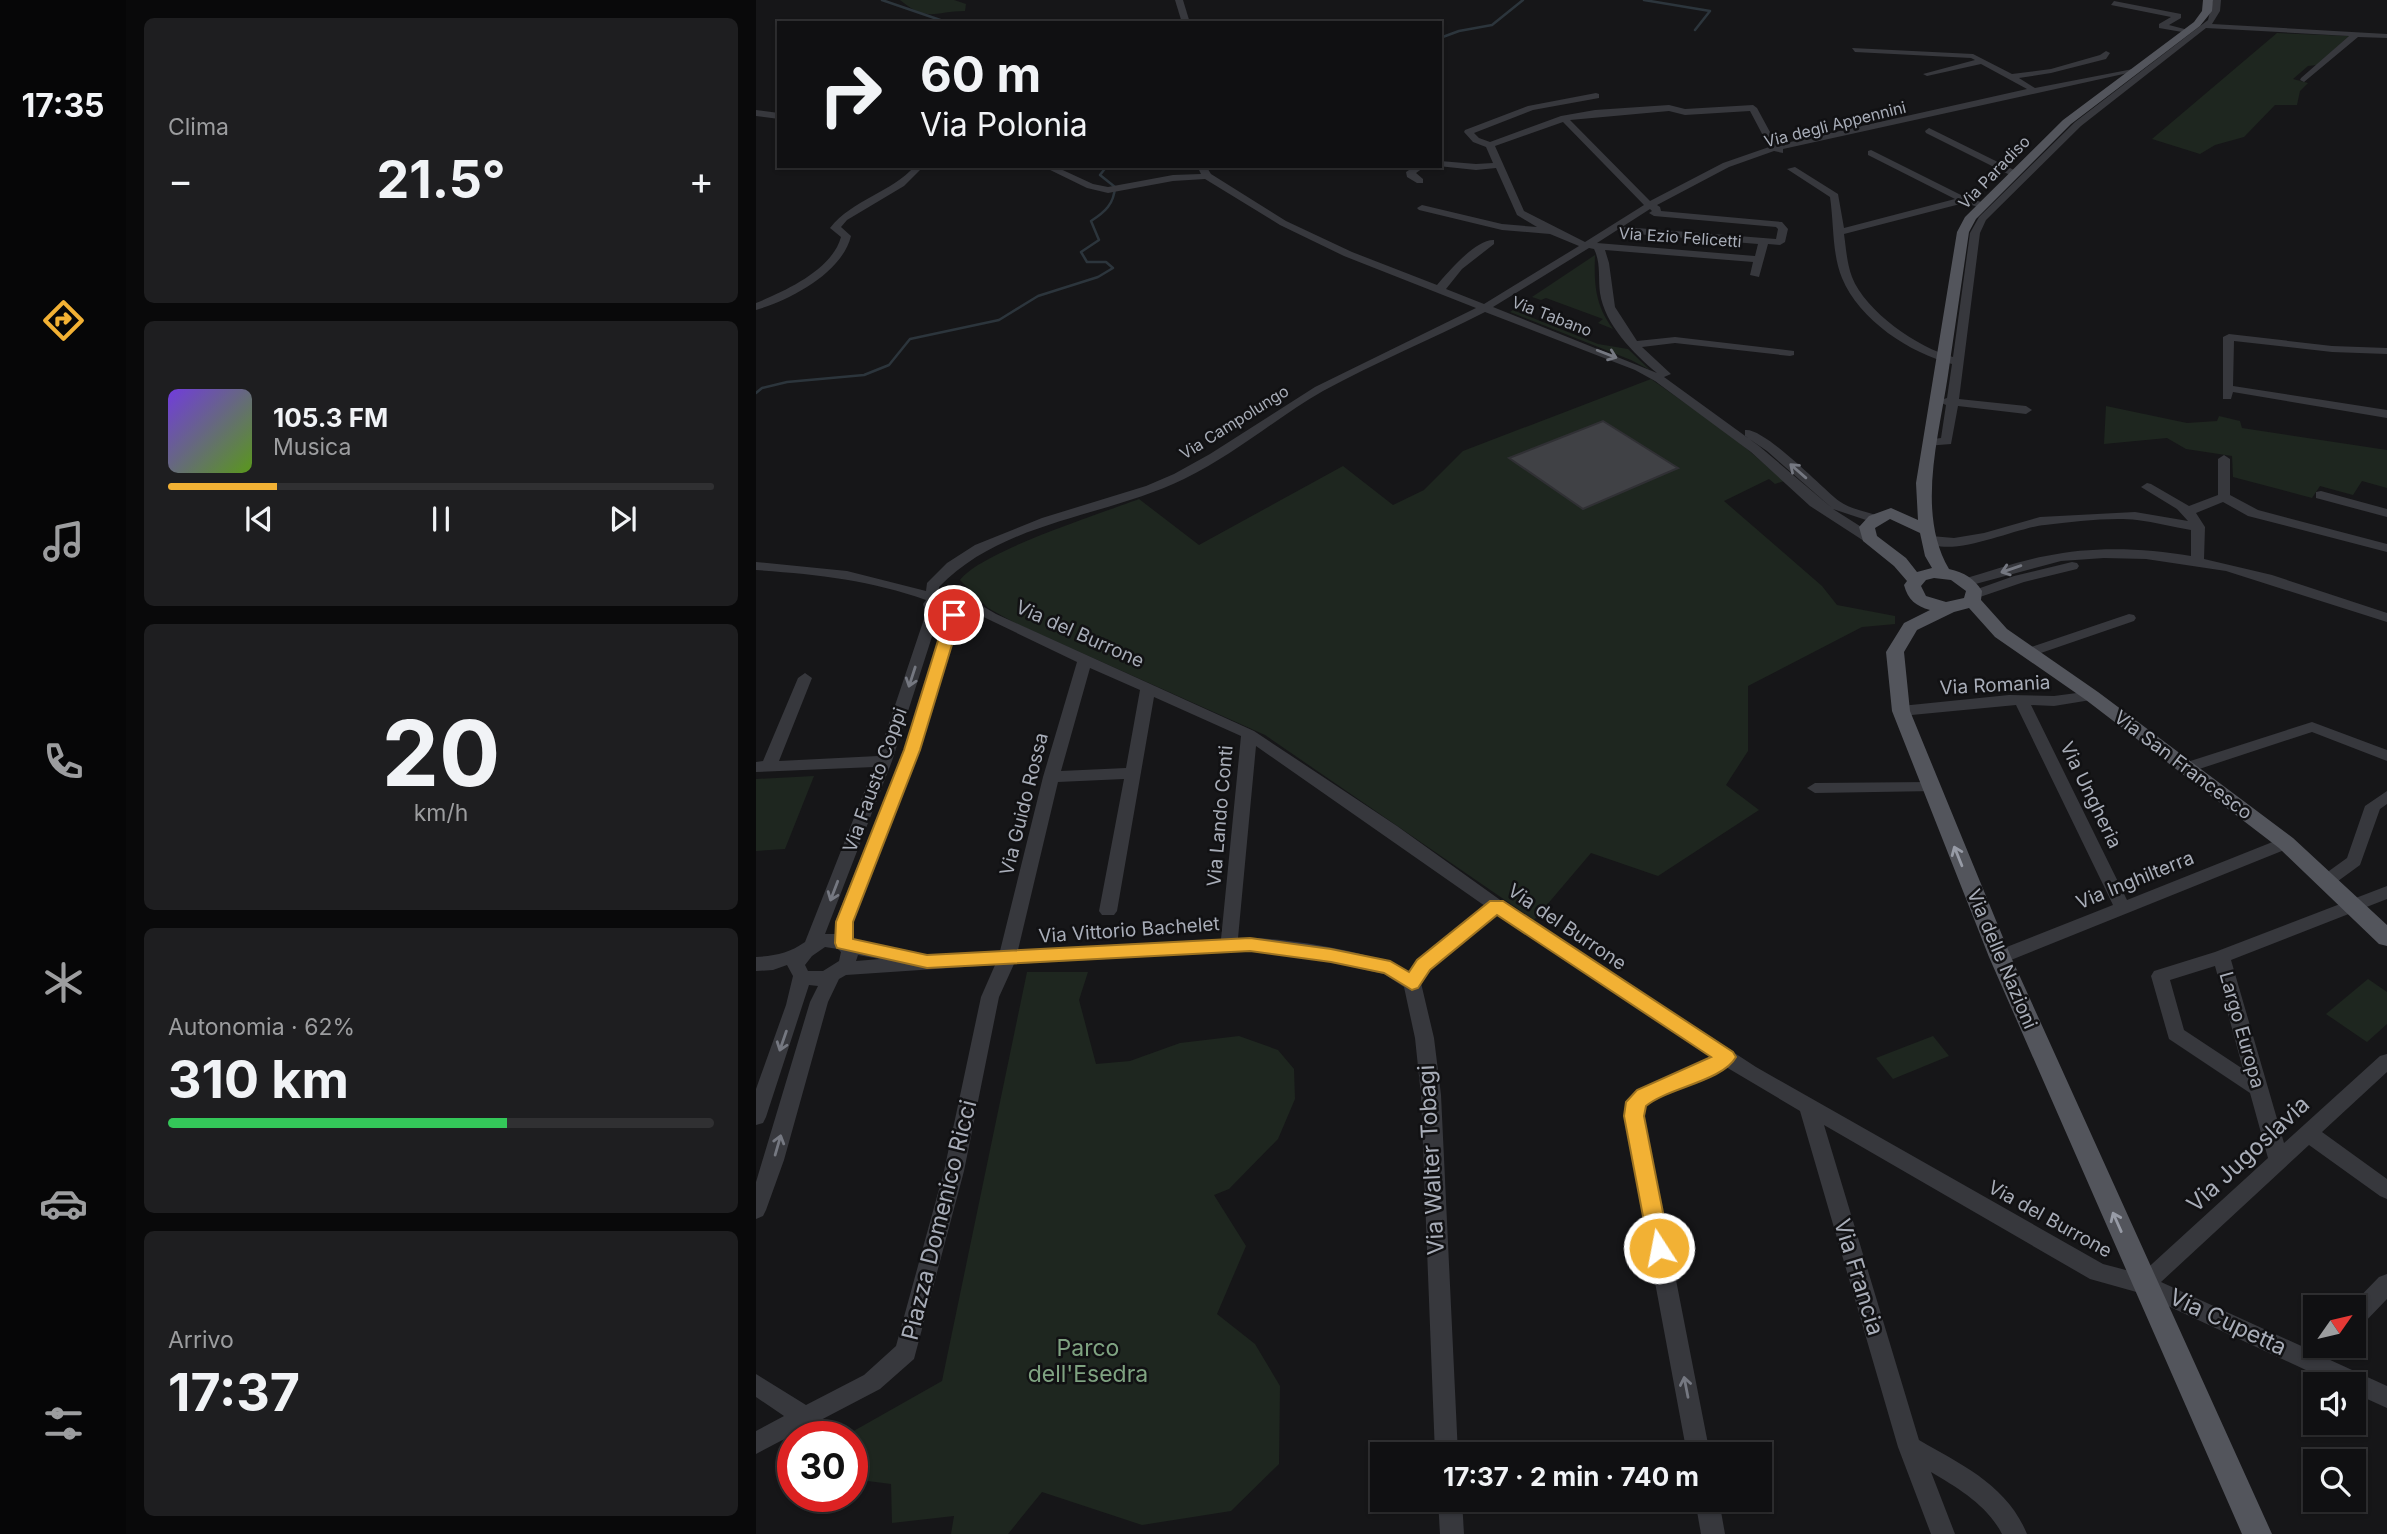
<!DOCTYPE html>
<html lang="it">
<meta charset="utf-8">
<style>
:root{--surface:#101012;--page:#1e1e20;--text:#f1f3f6;--muted:#9c9d9f;--line:#303032;--accent:#f2b134}
body{margin:0;font-family:Inter,sans-serif;background:var(--page);color:var(--text);height:100vh;display:flex;flex-direction:column;font-size:26px;white-space:nowrap}
*{box-sizing:border-box;margin:0}
p{font-size:23px;color:var(--muted)}
.icon{flex:none;width:38px;height:38px;fill:none;stroke:currentColor;stroke-width:2;stroke-linecap:round;stroke-linejoin:round}
.map{position:relative;flex:1;overflow:hidden}
.sheet{display:flex;flex-direction:column;gap:18px;padding:18px;background:#09090a;width:630px}
.sheet>*{flex:none}
.hud{position:absolute;left:21px;top:21px;width:665px;height:147px;border-radius:0px;box-shadow:0 2px 5px #0004,0 0 0 2px var(--line);background:#101012;color:var(--text);overflow:hidden}
.needle{width:46px;rotate:56deg}
.buttons{position:absolute;left:1547px;top:1295px;display:grid;gap:14px}
.buttons a{display:grid;place-items:center;width:63px;height:63px;border-radius:0px;background:var(--surface);box-shadow:0 2px 5px #0004,0 0 0 2px var(--line);font-size:35px}
.speed{position:absolute;left:21px;top:1421px;display:flex;gap:14px;font-size:35px;font-weight:700;text-align:center}
.speed>*{display:grid;place-content:center;width:91px;height:91px;border-radius:50%;background:var(--surface);box-shadow:0 2px 5px #0004,0 0 0 2px var(--line);line-height:1}
.speed .limit{border:10px solid #d22;background:#fff;color:#111}
.pin{position:absolute;display:grid;place-items:center;width:60px;height:60px;color:#fff;margin:-30px;border:4px solid #fff;border-radius:50%;box-shadow:0 2px 7px #0007}
.me{position:absolute;width:77px;margin:-38px;rotate:349deg;stroke-linejoin:round;filter:drop-shadow(0 0 5px #0008)}
.turn{display:flex;align-items:center;gap:24px;height:147px;padding:0 28px;font-size:32px}
.turn .icon{width:91px;height:91px;stroke-width:2.5}
.turn b{display:block;font-size:49px;line-height:60px}
.big{font-size:52px;font-weight:700;line-height:1.1}
.sheet .widget{flex:1;display:flex;flex-direction:column;justify-content:center;gap:10px;min-width:0;padding:0 24px;border-radius:10px;background:var(--page)}
.sheet .dial{align-items:center;gap:0}
.dial b{font-size:91px;line-height:1}
.song{display:flex;align-items:center;gap:21px}
.cover{width:84px;height:84px;border-radius:10px;background:linear-gradient(135deg,hsl(260 70% 55%),hsl(90 70% 35%))}
.played{height:7px;border-radius:4px;background:linear-gradient(90deg,var(--accent) 20%,var(--line) 20%)}
.keys{display:flex;justify-content:space-around;direction:ltr}
.heat{display:flex;justify-content:space-between;align-items:center;font-size:38px;direction:ltr}
.charge{height:10px;border-radius:5px;background:linear-gradient(90deg,#34c759 62%,var(--line) 0)}
.trip{position:absolute;left:614px;top:1442px;width:402px;height:70px;border-radius:0px;background:var(--surface);box-shadow:0 2px 5px #0004,0 0 0 2px var(--line);font-weight:700;line-height:70px;text-align:center}
main{display:flex;flex:1;min-height:0}
.dock{display:flex;flex-direction:column;width:126px;justify-content:space-around;align-items:center;background:#060607;color:var(--muted)}
.dock .icon{width:49px;height:49px}
.dock .selected{color:var(--accent)}
.dock b{font-size:32px;color:var(--text)}
.map>svg:first-child{display:block}
.green{fill:#1e261f}
.lines{fill:none;stroke-linecap:round;stroke-linejoin:round}
.stream{stroke:#2c353c;stroke-width:2.5}
.building{fill:#404145;stroke:#303034;stroke-width:2}
.minor{fill:#37383d;fill-rule:evenodd}
.major{fill:#53555c;fill-rule:evenodd}
.oneway{stroke:#757881}
.oneway2{stroke:#979ba6}
.route{fill:#f2b134;stroke:#9d7322;stroke-width:2}
.labels{text-anchor:middle;dominant-baseline:central;stroke-width:5;stroke-linejoin:round;paint-order:stroke}
.far-street-label{font-size:16px;fill:#a8adb8;stroke:#111113}
.street-label{font-size:19px;fill:#a8adb8;stroke:#111113}
.near-street-label{font-size:23px;fill:#a8adb8;stroke:#111113}
.near-park-label{font-size:23px;fill:#7fa381;stroke:#111113}
</style>
<main>
<nav class="dock">
<b>17:35</b>
<svg class="icon selected" aria-label="directions" viewBox="0 0 24 24"><path d="M12 3l9 9-9 9-9-9zM9 14v-3h6M13 9l2 2-2 2"/></svg>
<svg class="icon" aria-label="music" viewBox="0 0 24 24"><path d="M9 18V5l10-2v13"/><circle cx="6" cy="18" r="3"/><circle cx="16" cy="16" r="3"/></svg>
<svg class="icon" aria-label="phone" viewBox="0 0 24 24"><path d="M5 4h4l2 5-3 2q2 4 5 5l2-3 5 2v4C11 20 4 13 5 4z"/></svg>
<svg class="icon" aria-label="climate" viewBox="0 0 24 24"><path d="M12 3v18M4 7l16 10M4 17L20 7"/></svg>
<svg class="icon" aria-label="car" viewBox="0 0 24 24"><path d="M5 17H2v-5l4-1 3-4h7l3 4 3 1v5h-3M9 17h6M6 11h13"/><circle cx="7" cy="17" r="2"/><circle cx="17" cy="17" r="2"/></svg>
<svg class="icon" aria-label="filters" viewBox="0 0 24 24"><path d="M4 7h16M4 17h16"/><circle cx="9" cy="7" r="2"/><circle cx="15" cy="17" r="2"/></svg>
</nav>
<section class="sheet">
<div class="widget"><p>Clima</p>
<div class="heat"><a>−</a><b class="big">21.5°</b><a>+</a></div>
</div>
<div class="widget">
<div class="song"><i class="cover"></i><div><b>105.3 FM</b><p>Musica</p></div></div>
<div class="played"></div>
<div class="keys"><svg class="icon" aria-label="previous" viewBox="0 0 24 24"><path d="M18 5L8 12l10 7zM5 5v14"/></svg><svg class="icon" aria-label="pause" viewBox="0 0 24 24"><path d="M8 5v14M16 5v14"/></svg><svg class="icon" aria-label="next" viewBox="0 0 24 24"><path d="M6 5l10 7-10 7zM19 5v14"/></svg></div>
</div>
<div class="widget dial"><b>20</b><p>km/h</p></div>
<div class="widget"><p>Autonomia · 62%</p><b class="big">310 km</b><div class="charge"></div></div>
<div class="widget"><p>Arrivo</p><b class="big">17:37</b></div>
</section>
<div class="map">
<svg width="1631" height="1534" viewBox="0 0 1631 1534">
<rect width="100%" height="100%" fill="#161618"/>
<g class="green">
<path d="M144 0H198L210 4 209 11C178 11 172 23 144 0Z"/>
<polygon points="1521,33 1593,36 1561,65 1552,66 1537,79 1552,83 1544,91 1541,105 1519,105 1488,137 1459,145 1444,154 1396,139"/>
<path d="M839 255C838 284 839 305 857 329L842 323 847 319 790 298 785 300 776 297Z"/>
<polygon points="757,310 842,344 872,349 894,370 875,360 754,312"/>
<path d="M895 379 976 436 1028 481 1019 484 1013 479 968 501 1066 586 1081 605 1139 616V624L1106 627 992 686V751L970 785 1003 810 902 876 835 853 778 920 509 735 259 623 232 608 204 580C226 551 344 514 383 499L443 545 587 466 637 505 668 490 707 451Z"/>
<polygon points="1350,406 1431,423 1461,421 1463,416 1484,421 1486,428 1631,450 1631,488 1606,481 1597,495 1564,486 1556,498 1477,477 1476,456 1430,449 1411,438 1348,444"/>
<polygon points="58,776 29,849 0,851 0,779"/>
<polygon points="271,972 332,972 323,1000 340,1064 374,1061 424,1043 483,1036 522,1050 538,1069 539,1099 522,1139 473,1189 458,1195 490,1246 461,1314 499,1344 524,1386 523,1464 475,1511 386,1525 286,1492 252,1534 195,1534 198,1516 136,1523 135,1484 96,1479 96,1437 87,1437 186,1381"/>
<polygon points="1612,979 1631,992 1631,1024 1611,1042 1570,1014"/>
<polygon points="1177,1036 1193,1056 1137,1079 1120,1058"/>
</g>
<g class="lines">
<g class="stream">
<polyline points="126,0 193,23"/>
<polyline points="888,0 954,11 939,30"/>
<polyline points="684,38 703,31 736,25 767,0"/>
<path d="M0 393 6 388 31 382 108 375 133 365 154 339 243 320 282 296 342 277 357 268 350 262H331L325 252 343 240 335 221C349 212 358 204 359 187L344 175 351 166"/>
</g>
</g>
<polygon class="building" points="847,421 922,468 827,509 753,458"/>
<g class="lines">
<g class="minor">
<polygon points="419,0 427,0 434,23 426,23"/>
<path d="M1457 0H1465L1464 11 1456 24 1631 34V38L1602 37 1548 82 1544 80 1545 78 1593 36 1450 28 1325 126 1230 220 1224 233 1203 399 1270 406 1276 410 1270 414 1202 406 1195 444 1170 446V440L1185 438 1190 405 1181 401 1191 398 1196 364C1154 353 1103 320 1086 278 1076 254 1078 224 1074 197L1031 169 1039 167 1082 194 1088 228 1199 199 1112 155V151L1115 150 1211 198 1229 203 1231 205 1226 208 1208 203 1088 234C1090 248 1091 264 1096 277 1109 311 1162 348 1197 357L1214 233 1223 217 1319 122 1452 20Z"/>
<polygon points="1358,1 1425,14 1425,18 1413,25 1436,31 1432,33 1403,28 1403,24 1415,17 1355,5"/>
<path d="M1096 48 1217 54 1256 74 1295 69 1344 55 1350 51 1354 53 1350 59 1295 73 1263 78 1279 88 1377 69 1381 71 1027 149V153L1018 151 973 167 901 205 904 207 905 211 1026 222 1032 229 1029 242 1024 245 1012 244 1003 277 994 275 997 262 849 250 853 263 859 307 881 341 919 337 1038 351V355L1034 356 919 343 886 347 915 374 908 377 1003 446 1076 508 1011 451 989 436V430C1008 427 1065 487 1083 501 1094 509 1111 512 1124 516L1126 519 1119 523 1077 509 1118 535V541H1108L1054 506 995 452 899 381 879 370 729 312C676 339 620 362 567 391 520 418 478 455 428 479 348 518 248 520 183 587L184 592 197 589 215 594 218 601 240 614 498 731 641 826 747 902 1000 1067 1347 1264 1385 1274 1512 1158 1494 1093 1413 1039 1395 976 1398 971 1459 952 1631 886V899L1475 960 1528 1143 1624 1056 1631 1054V1072L1566 1132 1631 1179V1199L1624 1196 1553 1145 1405 1282 1552 1349 1559 1342V1346H1581L1572 1359 1631 1386V1408L1598 1393V1384H1580L1384 1293 1334 1279 1068 1125 1163 1440C1206 1465 1251 1485 1271 1534H1246C1231 1505 1202 1488 1175 1472L1199 1534H1175L1142 1447 1044 1111 970 1067 895 1101 889 1106 888 1116 954 1454H931L868 1116 870 1102 881 1091 955 1057 742 915 673 970 665 983 678 1038 685 1095 702 1454H679L665 1095 659 1038 648 987 628 974 575 962 494 951 258 964 243 997 208 1171 158 1359 124 1389 0 1454V1431L28 1416 0 1397V1374L50 1405 108 1375 140 1346 188 1171 225 997 239 965 90 975 83 979 72 1002 28 1160 10 1210 7 1216 0 1219V1182L54 1002 62 986 53 985 10 1117 7 1123 0 1125V1089L30 1005 37 976 31 965 17 970 0 971V957C18 956 34 953 49 942L118 767 0 772V762L7 761 42 678 49 673 56 678 23 761 122 756 170 613 167 604 170 600C115 580 58 574 0 570V562L91 571 170 591 171 583 191 563 219 545 286 518 390 486 418 474 454 454 559 387 720 308 588 256 524 225 449 179 417 181 352 193 331 188 286 166H298L337 184 352 187 417 175 445 174 441 166H450L455 174 530 221 596 252 681 285C692 272 720 239 738 240V244L706 269 690 289 728 304 823 246 794 234 746 230 663 210 661 208 666 205 746 224 781 227 761 215 740 168 720 170 682 166H684V161L720 164 737 163 730 147 717 142 708 132 709 130 772 106 840 93 843 94V98L777 110 718 133 723 138 734 142 805 116 839 110 913 105 929 109 997 105 1001 108 1021 145 1271 89 1225 64 1171 76 1167 74 1219 60 1215 58 1099 52ZM913 111 929 115 994 111 1013 147 967 163 894 201 814 120ZM807 122 888 205 829 242 768 211 739 146ZM894 209 896 211 893 213 898 216 1020 227 1022 229 1020 239 868 227 863 230 868 233 1002 244 999 256 841 243ZM833 248 838 249C845 263 842 277 844 293 849 325 877 353 901 373L737 307ZM197 597 205 602 194 610 182 608 181 605ZM213 610 321 662 287 777 244 951 159 956 151 951 97 940V922L164 750 205 615ZM182 618 190 619 148 750 79 922V934H69L136 761ZM334 668 384 690 370 768 305 771ZM398 697 485 736 465 939 262 950 302 782 368 779 343 911 346 915H358L361 911ZM500 746 729 906 661 960 653 972C623 952 520 936 482 938ZM69 947 82 949 85 952 83 961 67 971H52L49 965 56 956ZM102 955 124 959 100 961ZM1459 966 1487 1069 1428 1030 1414 980Z"/>
<polygon points="0,110 23,113 23,119 0,116"/>
<polygon points="1173,128 1262,172 1264,174 1256,176 1170,133 1169,131"/>
<path d="M159 166H168L148 186 91 220 85 227 95 236C86 273 34 300 0 310V303C29 291 76 270 85 237L74 228C97 199 135 193 159 166Z"/>
<polygon points="659,166 670,166 660,173 667,179 667,183 661,183 651,177 650,172"/>
<polygon points="1473,334 1576,346 1631,348 1631,354 1576,352 1478,341 1477,386 1631,410 1631,418 1477,392 1475,399 1467,399 1467,337"/>
<path d="M1468 455 1474 459V495L1502 510 1631 544V552L1492 516 1467 502 1440 513 1449 527 1448 559 1516 575 1631 613V622L1470 571 1390 559 1348 558 1305 561 1212 586 1205 582 1207 579C1235 571 1262 561 1290 556 1337 546 1388 548 1435 556V530C1417 527 1399 522 1381 520 1354 517 1317 522 1289 525 1260 527 1193 561 1168 540L1175 536 1198 538 1228 533 1284 517 1379 512 1432 521 1421 509 1385 487 1391 483 1395 484 1433 506 1462 495V459Z"/>
<polygon points="1565,491 1631,509 1631,517 1560,498 1560,492"/>
<polygon points="1316,562 1321,563 1323,566 1321,569 1268,582 1218,599 1211,595 1213,592 1258,576"/>
<polygon points="1373,614 1378,615 1380,618 1378,621 1279,655 1269,655 1267,652 1269,649"/>
<polygon points="1336,691 1343,696 1341,699 1298,706 1275,705 1371,900 1524,839 1536,839 1538,843 1536,847 1250,962 1238,962 1235,957 1238,952 1357,905 1260,705 1145,716 1137,711 1145,706 1253,695 1298,696"/>
<polygon points="1556,722 1631,750 1631,761 1556,732 1431,773 1423,768 1425,764"/>
<polygon points="1174,782 1182,787 1180,791 1059,793 1051,788 1059,783"/>
<polygon points="1631,791 1631,804 1624,809 1604,865 1578,884 1566,884 1564,880 1566,876 1591,858 1609,806"/>
<polygon points="1631,1274 1631,1299 1606,1325 1598,1328 1598,1307 1594,1307 1623,1277"/>
<polygon points="682,1500 706,1500 708,1534 684,1534"/>
<polygon points="939,1500 963,1500 969,1534 945,1534"/>
</g>
<path class="major" d="M1447 0H1457L1456 11 1444 26 1315 124 1220 219 1213 232C1206 280 1199 327 1192 375 1183 436 1160 513 1193 569 1209 573 1218 578 1226 591L1225 600 1251 629 1342 692 1537 838 1631 925V946L1623 944 1523 848 1330 700 1239 637 1213 608 1198 612 1161 630 1148 652 1154 711 1255 957 1516 1534H1486L1233 957 1136 711 1130 652 1148 623 1174 610C1160 606 1152 600 1148 585L1151 581 1138 566 1107 541 1103 527 1113 516 1135 508 1162 520 1160 483 1201 232 1209 217 1307 120 1438 22 1446 11ZM1134 519 1164 533 1169 556 1176 568 1161 572 1150 558 1121 536 1119 528ZM1178 578 1195 580 1210 591 1208 598 1190 602 1170 596 1165 586 1170 580Z"/>
</g>
<defs><path id="oneway-shaft" d="M-6 0H5M1.5-3L5.5 0L1.5 3" fill="none" stroke-width="1.6" stroke-linecap="round" stroke-linejoin="round" transform="scale(1.75)"/></defs>
<g class="oneway">
<use href="#oneway-shaft" transform="translate(851 354) rotate(21)"/>
<use href="#oneway-shaft" transform="translate(1042 471) rotate(-139)"/>
<use href="#oneway-shaft" transform="translate(1255 569) rotate(161)"/>
<use href="#oneway-shaft" transform="translate(156 677) rotate(108)"/>
<use href="#oneway-shaft" transform="translate(78 891) rotate(111)"/>
<use href="#oneway-shaft" transform="translate(27 1041) rotate(109)"/>
<use href="#oneway-shaft" transform="translate(22 1145) rotate(-74)"/>
<use href="#oneway-shaft" transform="translate(930 1387) rotate(-101)"/>
</g>
<g class="oneway2">
<use href="#oneway-shaft" transform="translate(1202 856) rotate(-112)"/>
<use href="#oneway-shaft" transform="translate(1361 1222) rotate(-114)"/>
</g>
<path class="route" d="M198 611 205 615 164 750 97 922V939L171 955 494 938 575 949 634 961 653 972 661 960 734 901H747L977 1052 980 1057C967 1081 911 1088 890 1106L888 1116 914 1248 911 1254 903 1257 896 1254 893 1248 868 1116 870 1102 881 1090 955 1057 741 915 674 970 662 988 656 990 628 973 575 962 494 951 171 968 81 948 79 943 80 922 148 750 190 615Z"/>
<g class="labels">
<g class="far-street-label">
<text transform="translate(1079 124) rotate(-14)">Via degli Appennini</text>
<text transform="translate(1238 172) rotate(-46)">Via Paradiso</text>
<text transform="translate(924 237) rotate(4)">Via Ezio Felicetti</text>
<text transform="translate(796 316) rotate(21)">Via Tabano</text>
<text transform="translate(478 422) rotate(-32)">Via Campolungo</text>
</g>
<g class="street-label">
<text transform="translate(324 634) rotate(24)">Via del Burrone</text>
<text transform="translate(1239 685) rotate(-3)">Via Romania</text>
<text transform="translate(1427 765) rotate(37)">Via San Francesco</text>
<text transform="translate(119 780) rotate(-70)">Via Fausto Coppi</text>
<text transform="translate(1335 795) rotate(64)">Via Ungheria</text>
<text transform="translate(268 804) rotate(-76)">Via Guido Rossa</text>
<text transform="translate(464 816) rotate(-85)">Via Lando Conti</text>
<text transform="translate(1379 880) rotate(-22)">Via Inghilterra</text>
<text transform="translate(811 927) rotate(34)">Via del Burrone</text>
<text transform="translate(373 930) rotate(-4)">Via Vittorio Bachelet</text>
<text transform="translate(1246 959) rotate(67)">Via delle Nazioni</text>
<text transform="translate(1486 1030) rotate(74)">Largo Europa</text>
<text transform="translate(1294 1219) rotate(29)">Via del Burrone</text>
</g>
<g class="near-street-label">
<text transform="translate(1492 1154) rotate(-43)">Via Jugoslavia</text>
<text transform="translate(675 1160) rotate(-93)">Via Walter Tobagi</text>
<text transform="translate(183 1220) rotate(-76)">Piazza Domenico Ricci</text>
<text transform="translate(1103 1277) rotate(73)">Via Francia</text>
<text transform="translate(1472 1322) rotate(25)">Via Cupetta</text>
</g>
<g class="near-park-label">
<text x="332" y="1348">Parco<tspan x="332" dy="26">dell'Esedra</tspan></text>
</g>
</g>
</svg>
<div class="buttons">
<a><svg class="needle" viewBox="-14 -14 28 28"><path d="M0-13l5 13h-10z" fill="#e53935"/><path d="M0 13l5-13h-10z" fill="#9c9d9f"/></svg></a>
<a><svg class="icon" aria-label="sound" viewBox="0 0 24 24"><path d="M4 9h4l5-4v14l-5-4H4zM17 9q2 3 0 6"/></svg></a>
<a><svg class="icon" aria-label="search" viewBox="0 0 24 24"><circle cx="10" cy="10" r="6"/><path d="M15 15l6 6"/></svg></a>
</div>
<div class="speed"><div class="limit">30</div></div>
<div class="pin" style="left:198px;top:615px;background:#d93025"><svg class="icon" aria-label="arrive" viewBox="0 0 24 24"><path d="M6 21V4h12l-3 4 3 4H6"/></svg></div>
<svg class="me" style="left:903px;top:1248px" viewBox="-20 -20 40 40"><circle r="17" fill="#f2b134" stroke="#fff" stroke-width="3"/><path d="M0-11L8 9 0 5-8 9z" fill="#fff"/></svg>
<div class="trip">17:37 · 2 min · 740 m</div>
<div class="hud">
<div class="turn"><svg class="icon" aria-label="right" viewBox="0 0 24 24"><path d="M7 20v-9h11M14 6l5 5-5 5"/></svg><div><b>60 m</b>Via Polonia</div></div>
</div>
</div>
</main>
